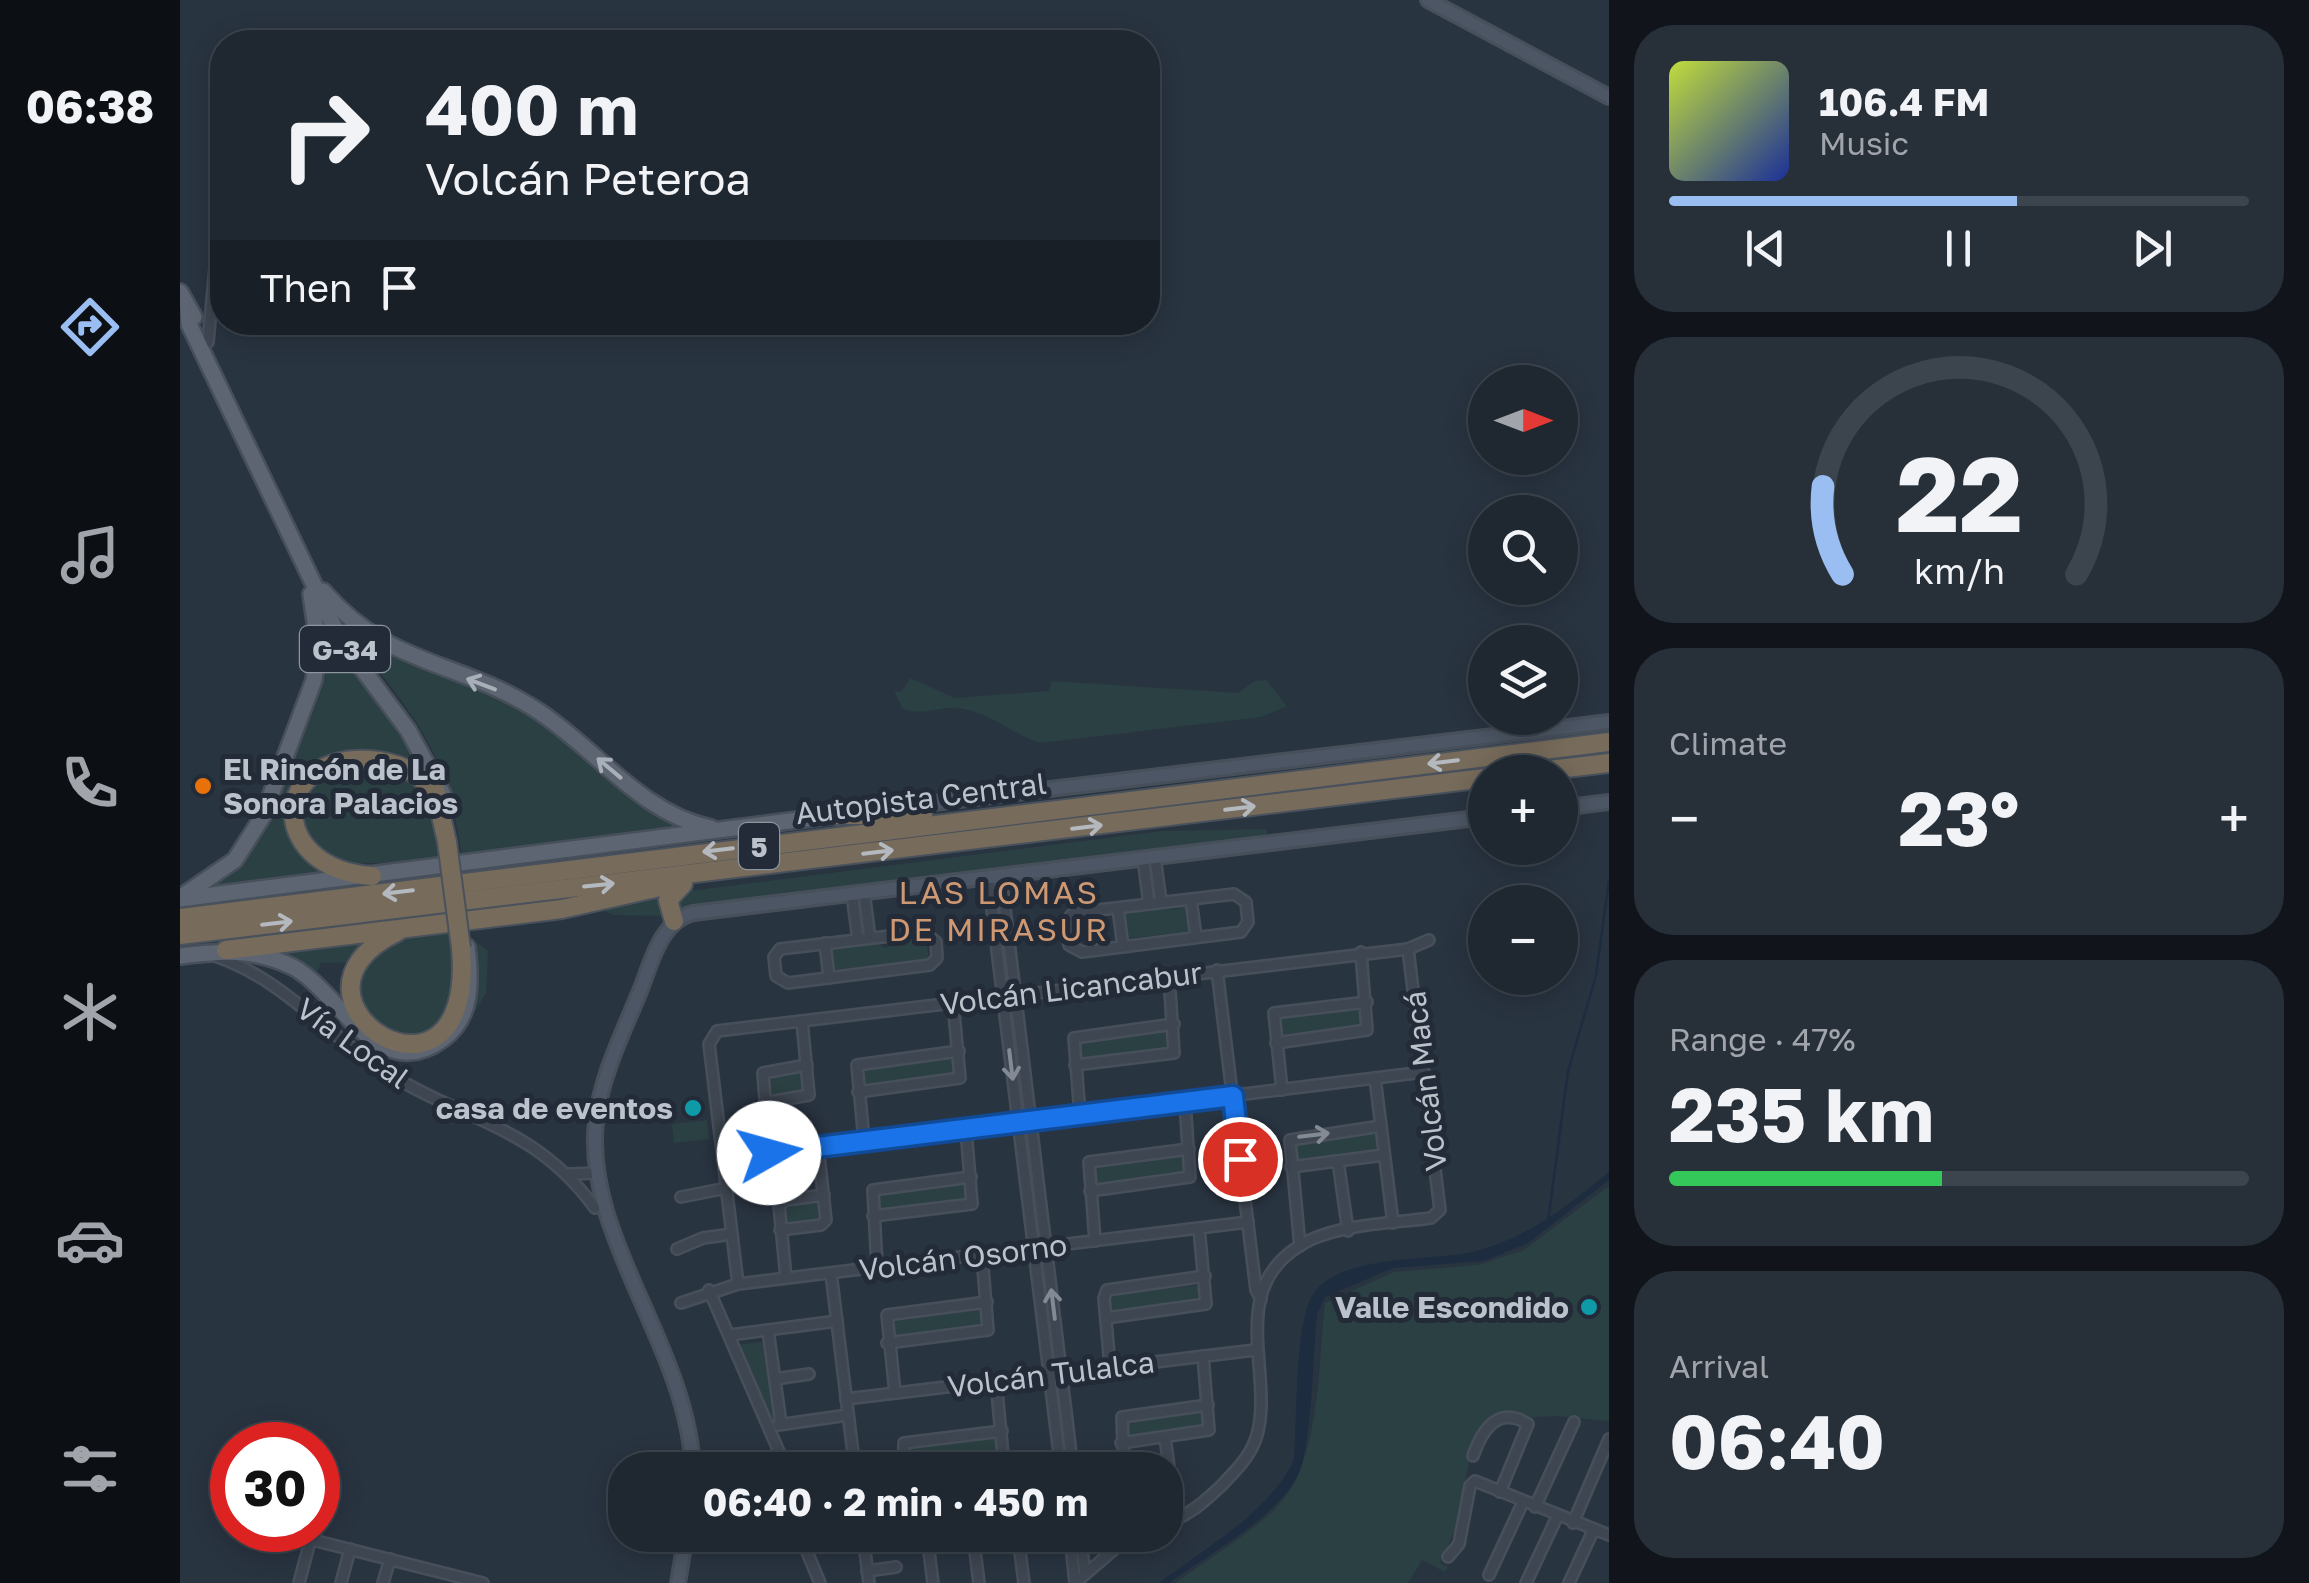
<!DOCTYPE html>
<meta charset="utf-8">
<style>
:root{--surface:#1f2731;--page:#272f39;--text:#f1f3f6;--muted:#a1a5ab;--line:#3c444d;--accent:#9abef1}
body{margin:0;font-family:"Golos Text",sans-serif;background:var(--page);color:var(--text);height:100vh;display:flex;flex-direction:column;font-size:38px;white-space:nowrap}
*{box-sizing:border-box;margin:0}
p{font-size:32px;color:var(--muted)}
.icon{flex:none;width:55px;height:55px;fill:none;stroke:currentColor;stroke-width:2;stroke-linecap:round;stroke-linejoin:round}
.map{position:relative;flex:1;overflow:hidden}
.sheet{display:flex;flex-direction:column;gap:25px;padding:25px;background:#11151b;width:700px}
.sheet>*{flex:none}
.banner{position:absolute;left:30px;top:30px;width:950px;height:305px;border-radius:40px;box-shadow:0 5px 25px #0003,0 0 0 2px var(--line);background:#1f2731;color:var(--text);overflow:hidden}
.needle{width:65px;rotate:90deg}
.buttons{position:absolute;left:1288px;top:365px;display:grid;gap:20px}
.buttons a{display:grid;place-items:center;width:110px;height:110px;border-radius:50%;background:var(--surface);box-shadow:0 5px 25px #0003,0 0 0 2px var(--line);font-size:50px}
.speed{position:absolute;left:30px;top:1422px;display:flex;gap:20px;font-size:50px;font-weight:700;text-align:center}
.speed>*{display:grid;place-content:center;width:130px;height:130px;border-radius:50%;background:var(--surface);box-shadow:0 5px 25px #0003,0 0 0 2px var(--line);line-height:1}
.speed .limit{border:15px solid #d22;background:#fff;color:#111}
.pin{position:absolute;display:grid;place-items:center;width:85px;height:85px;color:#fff;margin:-42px;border:5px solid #fff;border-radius:50%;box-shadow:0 2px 10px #0007}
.me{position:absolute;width:110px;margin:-55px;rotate:83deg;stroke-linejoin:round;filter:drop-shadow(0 0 8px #0008)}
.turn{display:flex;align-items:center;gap:35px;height:210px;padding:0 50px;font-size:45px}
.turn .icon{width:130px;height:130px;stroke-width:2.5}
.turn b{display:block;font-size:70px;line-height:85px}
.then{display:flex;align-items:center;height:95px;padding:0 50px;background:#0003;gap:20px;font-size:38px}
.big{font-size:75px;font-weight:700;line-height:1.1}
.sheet .tile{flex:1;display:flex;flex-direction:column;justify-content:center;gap:15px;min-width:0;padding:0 35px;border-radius:40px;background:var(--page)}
.sheet .dial{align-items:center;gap:0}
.dial svg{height:260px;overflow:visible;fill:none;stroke:var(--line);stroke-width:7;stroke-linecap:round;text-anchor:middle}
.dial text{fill:var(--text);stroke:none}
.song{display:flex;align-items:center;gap:30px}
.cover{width:120px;height:120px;border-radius:15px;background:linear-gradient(135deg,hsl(70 70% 55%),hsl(230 70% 35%))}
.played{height:10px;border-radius:5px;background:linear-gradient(90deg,var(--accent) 60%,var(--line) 60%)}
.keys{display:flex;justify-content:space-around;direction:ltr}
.heat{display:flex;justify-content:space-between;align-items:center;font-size:55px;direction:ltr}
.charge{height:15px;border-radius:8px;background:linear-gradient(90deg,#34c759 47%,var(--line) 0)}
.trip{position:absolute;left:428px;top:1452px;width:575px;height:100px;border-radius:40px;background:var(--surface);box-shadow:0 5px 25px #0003,0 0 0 2px var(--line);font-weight:700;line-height:100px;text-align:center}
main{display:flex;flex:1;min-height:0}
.tab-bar{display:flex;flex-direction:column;width:180px;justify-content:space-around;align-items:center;background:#0c1014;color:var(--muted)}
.tab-bar .icon{width:70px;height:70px}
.tab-bar .selected{color:var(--accent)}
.tab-bar b{font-size:45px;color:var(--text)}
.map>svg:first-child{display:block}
.green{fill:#2b4042}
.water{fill:#1d2c3f}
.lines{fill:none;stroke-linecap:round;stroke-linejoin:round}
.stream{stroke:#1d2c3f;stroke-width:2.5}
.street-casing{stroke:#474f5b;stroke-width:14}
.secondary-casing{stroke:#474f5b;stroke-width:18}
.primary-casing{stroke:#474f5b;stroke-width:20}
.highway-casing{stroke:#48515c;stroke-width:22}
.street{stroke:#3e4651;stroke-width:9}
.secondary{stroke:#4c5664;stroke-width:12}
.primary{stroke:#5c6571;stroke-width:15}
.highway{stroke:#776b5b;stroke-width:18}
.highway-bridge-casing{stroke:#48515c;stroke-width:22;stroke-linecap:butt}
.highway-bridge{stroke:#776b5b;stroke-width:18}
.oneway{stroke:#a8afb9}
.oneway2{stroke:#b4b9c0}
.oneway3{stroke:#838a94}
.route-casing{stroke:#114b97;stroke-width:25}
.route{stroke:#1a73e8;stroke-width:18}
.food-dot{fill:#e8710a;stroke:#222b37;stroke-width:4}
.culture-dot{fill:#0f9aa8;stroke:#222b37;stroke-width:4}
.labels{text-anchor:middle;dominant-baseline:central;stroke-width:10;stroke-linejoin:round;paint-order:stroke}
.shield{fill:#222b37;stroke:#8d959f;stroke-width:2.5}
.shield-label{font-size:28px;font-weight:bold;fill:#bbc2cb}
.poi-label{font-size:30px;font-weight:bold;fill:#bbc2cb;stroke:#222b37;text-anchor:end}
.street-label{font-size:30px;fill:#bbc2cb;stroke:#222b37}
.neighbourhood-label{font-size:32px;letter-spacing:2.5px;fill:#ce9872;stroke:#222b37}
</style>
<main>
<nav class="tab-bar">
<b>06:38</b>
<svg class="icon selected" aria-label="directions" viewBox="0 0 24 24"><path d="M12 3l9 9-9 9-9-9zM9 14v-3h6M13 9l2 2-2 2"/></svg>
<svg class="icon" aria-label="music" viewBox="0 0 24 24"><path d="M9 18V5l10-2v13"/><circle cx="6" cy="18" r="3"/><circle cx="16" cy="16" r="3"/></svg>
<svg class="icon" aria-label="phone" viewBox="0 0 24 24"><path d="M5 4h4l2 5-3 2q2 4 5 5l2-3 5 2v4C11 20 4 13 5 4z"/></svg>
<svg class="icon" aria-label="climate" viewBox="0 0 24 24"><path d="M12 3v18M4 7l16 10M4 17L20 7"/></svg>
<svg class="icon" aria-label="car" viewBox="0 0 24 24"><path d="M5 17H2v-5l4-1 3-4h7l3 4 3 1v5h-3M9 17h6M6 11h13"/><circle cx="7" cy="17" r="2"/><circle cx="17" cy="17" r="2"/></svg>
<svg class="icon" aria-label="filters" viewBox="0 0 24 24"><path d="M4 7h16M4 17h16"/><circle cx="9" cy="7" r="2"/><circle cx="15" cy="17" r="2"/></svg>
</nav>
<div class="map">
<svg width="1429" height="1583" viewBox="0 0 1429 1583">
<rect width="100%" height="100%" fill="#293441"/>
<g class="green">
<path d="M160 614 340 704 511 828 282 855C276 820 269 782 252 750 228 701 187 662 160 614Z"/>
<path d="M147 625 240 768C212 759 179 744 150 754 87 775 96 843 146 872L29 886 58 864 82 837 97 805 142 687Z"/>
<path d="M730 678 775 698 869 691 871 681 1058 693 1075 681 1086 680 1107 706 1081 717 860 743C832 734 811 713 779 708 760 706 742 716 723 709L714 692 722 691Z"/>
<path d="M163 766C241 771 255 783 263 861L165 864 124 838C119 791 121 788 163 766Z"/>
<polygon points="1086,829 1088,837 501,909 496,903 501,892 982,831"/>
<polygon points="819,883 888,1470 812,884"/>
<polygon points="488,891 485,916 433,915 420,909"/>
<polygon points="1005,902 1011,932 949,938 945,910 999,909"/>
<path d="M271 930C276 986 283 1044 207 1034L178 1001 183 967 220 938Z"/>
<polygon points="746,937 749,960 651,970 651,948 699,943 704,948"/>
<polygon points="188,940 171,962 141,963 136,975 98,952"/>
<polygon points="298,943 308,951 306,993 286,1026 289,945"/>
<polygon points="1182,1007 1184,1026 1098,1037 1095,1015"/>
<polygon points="990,1029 992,1049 901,1060 899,1040"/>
<polygon points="775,1055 777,1075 682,1085 679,1067"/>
<polygon points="623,1072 626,1093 591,1098 588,1076"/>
<polygon points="527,1120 529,1139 494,1143 492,1124"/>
<polygon points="1199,1131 1200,1152 1116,1162 1113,1142"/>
<polygon points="1007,1155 1009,1174 913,1186 911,1166"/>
<polygon points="787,1181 789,1201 698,1211 696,1193"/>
<path d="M1429 1186V1421L1375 1416 1318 1419 1291 1453 1275 1530 1260 1563 1268 1567 1265 1572 1242 1560 1228 1583H996C1026 1560 1070 1534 1095 1509 1141 1466 1138 1363 1145 1303L1214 1272 1299 1265 1344 1250Z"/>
<polygon points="641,1199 644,1219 605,1225 602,1205"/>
<polygon points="1022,1285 1023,1303 927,1314 926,1295"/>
<polygon points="805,1309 807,1326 711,1338 710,1322"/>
<polygon points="588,1341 596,1419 591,1420 557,1345"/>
<polygon points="1025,1409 1027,1426 945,1437 943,1420"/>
<polygon points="819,1434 822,1454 726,1466 724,1446"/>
</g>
<path class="water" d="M1429 1172V1180L1348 1243 1304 1261 1213 1268 1145 1297 1137 1314C1133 1350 1132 1448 1118 1475 1097 1517 1027 1555 989 1583H979C1026 1547 1088 1514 1114 1460 1117 1420 1115 1332 1130 1300 1152 1251 1256 1263 1300 1250 1352 1235 1387 1206 1429 1172Z"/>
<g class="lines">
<polyline class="stream" points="1368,1222 1388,1071 1416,976 1429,880"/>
<g class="street-casing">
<g id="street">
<polyline points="28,342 42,195"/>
<polyline points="975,857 981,902"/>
<polyline points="963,858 969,904"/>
<polyline points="821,876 893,1470"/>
<polyline points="808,877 881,1470"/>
<polyline points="684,892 690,938"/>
<polyline points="672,894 678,939"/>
<polygon points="1054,894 1066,902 1068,922 1061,932 902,952 889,945 886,922 893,913"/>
<polyline points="1011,899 1016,937"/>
<polyline points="938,908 943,947"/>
<polygon points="744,932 756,942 757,958 750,965 608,983 596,976 594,957 600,949"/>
<polyline points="645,943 649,978"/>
<path d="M35 956C102 978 147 1035 206 1072 287 1123 353 1124 415 1208"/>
<polyline points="1037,970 1076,1290 1081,1299"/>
<polyline points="1096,1043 1187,1030 1181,952"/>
<polyline points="895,1065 994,1053 989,976"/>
<polyline points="1195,1078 1213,1223"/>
<polyline points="1102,1090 1094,1013 1187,1002"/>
<polyline points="678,1092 780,1078 773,1002"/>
<polyline points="584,1103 629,1095 622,1021"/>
<polyline points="900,1115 894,1038 994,1024"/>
<polyline points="684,1141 677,1065 779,1051"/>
<polyline points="589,1153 583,1073 627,1065"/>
<polyline points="543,1158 1244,1072"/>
<polyline points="1158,1161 1168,1231"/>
<polyline points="1111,1167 1204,1155"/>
<polyline points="389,1174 417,1173"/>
<polyline points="910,1191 1010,1177 1005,1102"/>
<polyline points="501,1197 547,1188"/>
<polyline points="693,1216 792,1204 786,1129"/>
<polyline points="600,1230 641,1225 646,1220 638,1147"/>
<polyline points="915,1241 909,1162 1009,1149"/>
<polyline points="1120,1246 1110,1140 1201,1126"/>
<polyline points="497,1249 523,1238 552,1234"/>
<polyline points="697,1267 693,1190 791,1177"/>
<polyline points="651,1273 675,1470"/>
<polyline points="606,1278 599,1205 606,1200 644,1195"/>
<polyline points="558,1284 529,1044 537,1031 1228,949 1249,940"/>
<polyline points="529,1290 607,1470"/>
<polyline points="501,1303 558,1284 1068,1222"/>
<polyline points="926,1318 1026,1304 1019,1228"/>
<polyline points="588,1330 601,1424"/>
<polyline points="550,1335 657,1321"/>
<polyline points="707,1343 808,1330 802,1255"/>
<polyline points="930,1367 924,1298 927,1290 1025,1276"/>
<polyline points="595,1379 629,1374"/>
<polyline points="715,1393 707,1315 807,1302"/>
<polyline points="666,1399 1075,1350"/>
<polyline points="598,1425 668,1415"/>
<polyline points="985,1437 996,1520"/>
<polyline points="941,1443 1029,1430 1023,1356"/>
<path d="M1293 1456C1302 1430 1318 1405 1348 1424L1320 1492"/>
<polyline points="614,1470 636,1467"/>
<polyline points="724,1470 724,1443 822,1431"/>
<polyline points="727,1470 823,1456 816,1381"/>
<polyline points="944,1470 942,1417 1028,1405"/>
<polyline points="1355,1507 1394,1422"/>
<path d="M985 1523C1009 1516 1024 1502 1042 1485 1056 1470 1071 1456 1077 1435 1095 1372 1042 1283 1130 1240 1165 1224 1213 1223 1251 1218L1260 1210 1228 949"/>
<polyline points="1393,1523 1429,1439"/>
<polyline points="113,1535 303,1583"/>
<polyline points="620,1535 640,1583"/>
<polyline points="683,1535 689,1583"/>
<polyline points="747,1535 753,1583"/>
<polyline points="793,1535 799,1583"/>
<polyline points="838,1535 844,1583"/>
<polyline points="890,1535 895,1583"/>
<polyline points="900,1535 905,1574"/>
<polyline points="1268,1557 1279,1544 1290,1486 1295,1481 1429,1535"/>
<polyline points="687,1571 716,1567"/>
<polyline points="1309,1575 1343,1502"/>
<polyline points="119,1583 133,1530"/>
<polyline points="161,1583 170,1549"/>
<polyline points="203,1583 210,1559"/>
<polyline points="895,1583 951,1535"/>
<polyline points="1346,1583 1377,1517"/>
<polyline points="1389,1583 1413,1531"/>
</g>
</g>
<g class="secondary-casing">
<g id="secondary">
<polyline points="1248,0 1429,97"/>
<polyline points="712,808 1429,722"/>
<polyline points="1380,808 1429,802"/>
<path d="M513 1470C508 1346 403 1238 416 1121 421 1076 443 1033 460 991 471 964 480 921 513 913L1305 817"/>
<polyline points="498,1583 506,1535"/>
</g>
</g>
<g class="primary-casing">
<g id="primary">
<polyline points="0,292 14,317"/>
<polyline points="8,310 9,324 160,639 228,730 263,794"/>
<path d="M143 591C209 667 277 660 355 709 415 747 459 813 531 828"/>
<polyline points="4,895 55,860 83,816 134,680 138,643 131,594"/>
<polyline points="0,899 656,815"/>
<path d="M0 956C40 951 75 948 113 967 160 992 198 1087 263 1039 293 1017 291 980 287 947"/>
</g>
</g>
<g class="highway-casing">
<g id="highway">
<polyline points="1352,772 1429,763"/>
<polyline points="254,785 267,842"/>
<polyline points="656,815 743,815"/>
<path d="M192 876C83 868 90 747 199 761 225 765 242 775 257 796"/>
<polyline points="0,918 1429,742"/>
<polyline points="494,921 488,900 503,884"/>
<path d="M217 932C78 999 297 1138 281 948"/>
<polyline points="0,935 1305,778"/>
<polyline points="46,950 382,909 489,885"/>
</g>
</g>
<use href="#street" class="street"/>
<use href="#secondary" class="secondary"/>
<use href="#primary" class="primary"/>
<use href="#highway" class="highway"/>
<g class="highway-bridge-casing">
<polyline id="highway-bridge" points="267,842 281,948"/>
</g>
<use href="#highway-bridge" class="highway-bridge"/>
</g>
<defs><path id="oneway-shaft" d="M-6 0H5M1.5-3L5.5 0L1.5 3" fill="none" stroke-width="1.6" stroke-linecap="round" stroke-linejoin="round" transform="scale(2.5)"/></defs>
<g class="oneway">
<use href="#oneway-shaft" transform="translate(301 684) rotate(-159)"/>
<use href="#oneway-shaft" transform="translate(429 768) rotate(-140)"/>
</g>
<g class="oneway2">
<use href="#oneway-shaft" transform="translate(1263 762) rotate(173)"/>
<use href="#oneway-shaft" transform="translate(1060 808) rotate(-7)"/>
<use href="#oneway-shaft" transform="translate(907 827) rotate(-7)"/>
<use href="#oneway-shaft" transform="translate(538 850) rotate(173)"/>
<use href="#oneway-shaft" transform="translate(698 852) rotate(-7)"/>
<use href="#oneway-shaft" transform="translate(419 885) rotate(-6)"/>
<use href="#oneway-shaft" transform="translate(218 892) rotate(173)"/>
<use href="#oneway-shaft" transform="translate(97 923) rotate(-7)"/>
</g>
<g class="oneway3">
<use href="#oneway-shaft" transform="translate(831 1065) rotate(83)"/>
<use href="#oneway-shaft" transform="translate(1134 1135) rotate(-7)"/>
<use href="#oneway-shaft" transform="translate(873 1304) rotate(-97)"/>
</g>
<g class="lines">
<g class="route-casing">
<polyline id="route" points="589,1153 1053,1096 1060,1159"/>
</g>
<use href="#route" class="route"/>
</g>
<circle class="food-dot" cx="23" cy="786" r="10"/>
<g class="culture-dot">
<circle cx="513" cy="1108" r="10"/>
<circle cx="1409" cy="1307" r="10"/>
</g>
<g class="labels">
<g class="shield">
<rect x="120" y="626" width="90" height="46" rx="8"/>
<rect x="559" y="823" width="40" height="46" rx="8"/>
</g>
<g class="shield-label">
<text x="165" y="649">G-34</text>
<text x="579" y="846">5</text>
</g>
<g class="poi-label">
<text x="43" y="769" text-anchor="start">El Rincón de La<tspan x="43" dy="34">Sonora Palacios</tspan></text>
<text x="493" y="1108">casa de eventos</text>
<text x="1389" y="1307">Valle Escondido</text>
</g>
<g class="street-label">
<text transform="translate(741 798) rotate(-7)">Autopista Central</text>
<text transform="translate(891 988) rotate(-7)">Volcán Licancabur</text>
<text transform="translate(173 1043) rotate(36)">Vía Local</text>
<text transform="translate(1245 1081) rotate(-97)">Volcán Macá</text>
<text transform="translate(783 1257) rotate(-7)">Volcán Osorno</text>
<text transform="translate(871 1374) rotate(-7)">Volcán Tulalca</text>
</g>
<g class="neighbourhood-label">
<text x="819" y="892">LAS LOMAS<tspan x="819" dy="37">DE MIRASUR</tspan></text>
</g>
</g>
</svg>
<div class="buttons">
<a><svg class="needle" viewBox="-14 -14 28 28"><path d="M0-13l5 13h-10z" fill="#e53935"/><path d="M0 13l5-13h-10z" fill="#a1a5ab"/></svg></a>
<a><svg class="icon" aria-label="search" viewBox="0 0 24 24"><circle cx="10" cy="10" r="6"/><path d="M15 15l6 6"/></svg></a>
<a><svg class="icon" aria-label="layers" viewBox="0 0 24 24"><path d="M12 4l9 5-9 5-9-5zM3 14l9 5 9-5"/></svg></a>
<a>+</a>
<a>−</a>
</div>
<div class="speed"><div class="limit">30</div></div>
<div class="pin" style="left:1060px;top:1159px;background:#d93025"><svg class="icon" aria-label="arrive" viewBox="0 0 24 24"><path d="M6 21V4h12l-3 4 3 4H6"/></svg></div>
<svg class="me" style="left:589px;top:1153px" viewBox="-20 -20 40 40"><circle r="19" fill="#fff"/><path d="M0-13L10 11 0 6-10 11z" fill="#1a73e8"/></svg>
<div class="trip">06:40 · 2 min · 450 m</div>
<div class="banner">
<div class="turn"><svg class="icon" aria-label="right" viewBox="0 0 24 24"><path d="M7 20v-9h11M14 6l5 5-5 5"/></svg><div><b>400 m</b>Volcán Peteroa</div></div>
<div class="then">Then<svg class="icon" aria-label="arrive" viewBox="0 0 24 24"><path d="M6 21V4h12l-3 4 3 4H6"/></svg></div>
</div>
</div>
<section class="sheet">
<div class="tile">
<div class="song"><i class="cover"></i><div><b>106.4 FM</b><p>Music</p></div></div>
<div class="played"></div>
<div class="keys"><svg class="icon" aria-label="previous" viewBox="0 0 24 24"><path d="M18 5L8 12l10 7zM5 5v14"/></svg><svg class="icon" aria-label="pause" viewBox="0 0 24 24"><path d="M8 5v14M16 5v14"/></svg><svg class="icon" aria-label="next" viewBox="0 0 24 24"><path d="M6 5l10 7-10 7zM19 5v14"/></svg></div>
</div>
<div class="tile dial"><svg viewBox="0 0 100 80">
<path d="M14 69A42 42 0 1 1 86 69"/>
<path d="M14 69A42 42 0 0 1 8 42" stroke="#9abef1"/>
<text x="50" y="56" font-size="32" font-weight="700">22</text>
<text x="50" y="72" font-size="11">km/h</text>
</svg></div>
<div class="tile"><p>Climate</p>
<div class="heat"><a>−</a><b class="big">23°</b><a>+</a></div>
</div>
<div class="tile"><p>Range · 47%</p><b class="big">235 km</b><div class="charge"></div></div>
<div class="tile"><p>Arrival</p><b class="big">06:40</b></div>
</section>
</main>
